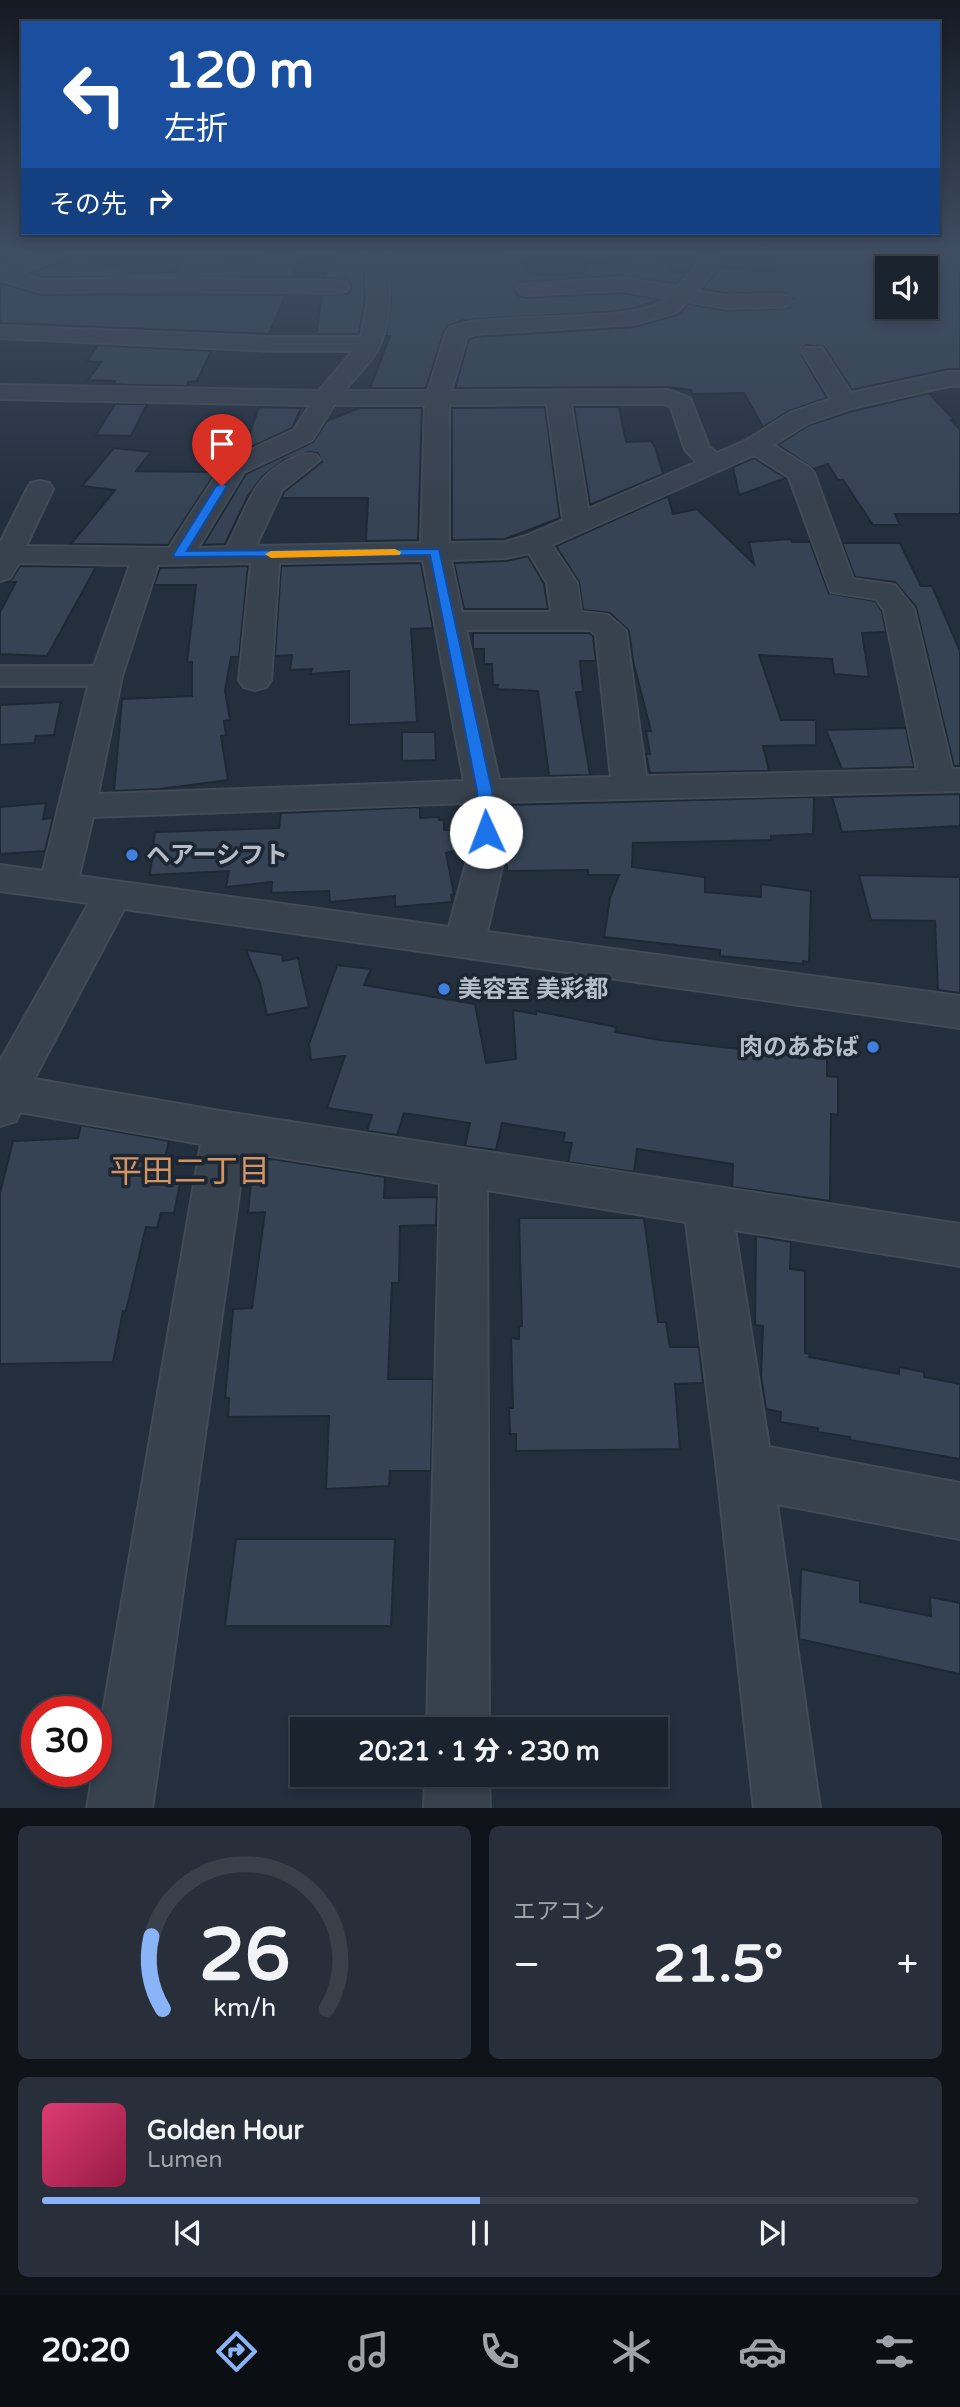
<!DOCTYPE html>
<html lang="ja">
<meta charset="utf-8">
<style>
:root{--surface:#1b232e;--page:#282f3a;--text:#f1f3f6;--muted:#a0a4aa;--line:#39404a;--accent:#8ab4f8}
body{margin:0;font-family:"Varela Round","Noto Sans JP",sans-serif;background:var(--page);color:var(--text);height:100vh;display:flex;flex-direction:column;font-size:26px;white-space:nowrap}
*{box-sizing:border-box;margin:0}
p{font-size:23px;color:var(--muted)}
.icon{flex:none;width:38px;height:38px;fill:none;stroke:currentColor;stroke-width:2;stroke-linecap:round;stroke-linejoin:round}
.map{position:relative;height:1808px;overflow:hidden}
.panel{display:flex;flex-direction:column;gap:18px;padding:18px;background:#0f1319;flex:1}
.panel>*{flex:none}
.guide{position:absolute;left:21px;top:21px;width:919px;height:214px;border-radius:0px;box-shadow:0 4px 10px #0003,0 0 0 2px var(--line);background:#1a4fa0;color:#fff;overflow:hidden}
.controls{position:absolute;left:875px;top:256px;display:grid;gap:14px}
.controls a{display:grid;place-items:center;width:63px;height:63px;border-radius:0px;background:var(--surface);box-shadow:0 4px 10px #0003,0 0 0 2px var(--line);font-size:35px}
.speed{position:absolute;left:21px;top:1696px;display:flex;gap:14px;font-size:35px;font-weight:700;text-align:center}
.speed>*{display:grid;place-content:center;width:91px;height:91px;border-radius:50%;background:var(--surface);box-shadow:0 4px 10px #0003,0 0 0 2px var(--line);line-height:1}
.speed .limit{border:10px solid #d22;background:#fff;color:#111}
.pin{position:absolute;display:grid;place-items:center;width:60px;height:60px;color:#fff;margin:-72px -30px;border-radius:50% 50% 50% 0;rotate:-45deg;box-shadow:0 0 7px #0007}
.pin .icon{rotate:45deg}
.me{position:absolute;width:77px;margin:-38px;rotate:358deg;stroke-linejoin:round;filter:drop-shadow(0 0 5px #0008)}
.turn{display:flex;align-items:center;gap:24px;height:147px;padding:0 28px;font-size:32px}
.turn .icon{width:91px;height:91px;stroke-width:2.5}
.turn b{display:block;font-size:49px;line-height:60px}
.then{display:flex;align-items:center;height:66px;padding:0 28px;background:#0003;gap:14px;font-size:26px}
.big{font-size:52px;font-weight:800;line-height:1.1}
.panel .tile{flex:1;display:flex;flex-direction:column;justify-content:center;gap:10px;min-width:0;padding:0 24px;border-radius:10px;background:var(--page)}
.panel .dial{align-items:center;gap:0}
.dial svg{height:182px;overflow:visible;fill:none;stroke:var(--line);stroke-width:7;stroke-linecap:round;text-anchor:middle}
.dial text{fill:var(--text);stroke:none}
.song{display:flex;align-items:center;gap:21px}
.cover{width:84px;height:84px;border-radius:10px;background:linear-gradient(135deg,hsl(340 70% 55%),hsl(340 70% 35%))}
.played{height:7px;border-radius:4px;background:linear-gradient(90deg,var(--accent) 50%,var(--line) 50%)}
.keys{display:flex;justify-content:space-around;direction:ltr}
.heat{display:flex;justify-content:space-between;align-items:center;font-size:38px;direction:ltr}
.panel .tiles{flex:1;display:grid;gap:18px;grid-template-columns:1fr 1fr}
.tile:last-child{grid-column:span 2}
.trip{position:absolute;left:290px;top:1717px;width:378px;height:70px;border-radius:0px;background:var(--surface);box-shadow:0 4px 10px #0003,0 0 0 2px var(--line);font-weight:800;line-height:70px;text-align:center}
.tab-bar{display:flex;height:112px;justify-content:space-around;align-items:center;background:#0b0e12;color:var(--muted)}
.tab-bar .icon{width:49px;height:49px}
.tab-bar .current{color:var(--accent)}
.tab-bar b{font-size:32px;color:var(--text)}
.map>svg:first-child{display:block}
.green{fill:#263c3f}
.building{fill:#364354;stroke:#1f2835;stroke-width:2;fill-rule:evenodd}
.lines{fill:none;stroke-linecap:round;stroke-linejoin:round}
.minor-casing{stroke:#414a57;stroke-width:4}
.minor{fill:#38414e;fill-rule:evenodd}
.route{fill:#1a73e8;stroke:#114b97;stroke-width:2}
.slow{fill:#f59e0b}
.shop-dot{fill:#3f7fe0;stroke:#1d2633;stroke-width:2.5}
.labels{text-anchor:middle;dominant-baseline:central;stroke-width:7;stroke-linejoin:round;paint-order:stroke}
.poi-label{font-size:24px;font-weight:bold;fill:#b4bcc9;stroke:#1d2633;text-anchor:start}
.near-neighbourhood-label{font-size:32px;fill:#d59563;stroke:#1d2633}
</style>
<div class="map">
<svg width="960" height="1809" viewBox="0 0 960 1809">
<rect width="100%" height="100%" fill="#242f3e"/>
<polygon class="green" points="158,286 264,288 277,294 271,312 144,295"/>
<g class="building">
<polygon points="256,253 302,253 292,278 43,277 30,273 79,255 132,273 176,272 184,258 256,259"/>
<polygon points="330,253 363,253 365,299 359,334 316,334 322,295 347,294 352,287 347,280 325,278"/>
<polygon points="389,253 507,253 510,258 517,257 531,275 584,273 587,271 583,264 628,261 627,256 656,255 658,260 665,260 670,272 688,272 676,284 621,275 520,282 515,291 519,296 527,298 621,293 660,299 631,309 604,312 464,320 448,326 444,332 426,388 370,388 390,336 386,336 391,298"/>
<path d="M772 255 960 256V369H948L852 390 824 347 806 345 801 354 827 398 789 411 763 427 744 393 692 394 691 390 668 387 455 388 469 339 476 337 634 327 678 315 688 304 726 311 790 308 794 299 783 292 726 293 702 289 719 268 776 272ZM887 268H926V306H887Z"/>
<polygon points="0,283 41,295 285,295 269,334 0,323"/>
<polygon points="98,345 211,351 197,381 188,382 187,386 126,385 114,384 115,381 88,380 101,362 87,361"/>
<polygon points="929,393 954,420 951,420 960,430 960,514 895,514 900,525 873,525 843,480 838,480 828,464 814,469 778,445 809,425 853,411"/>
<polygon points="115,404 147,404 131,436 96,435"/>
<polygon points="259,407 301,408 292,428 243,451"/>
<polygon points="545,407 560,518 505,539 452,540 452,408"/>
<polygon points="574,407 619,407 626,442 651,441 655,447 663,474 590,505"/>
<polygon points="359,408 422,408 418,540 366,541 368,498 281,498 284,492 322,462 318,453 309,452 284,460 263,476 248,496 225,544 203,545 246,474 313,442 327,421"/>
<polygon points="114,448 151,452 136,471 216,472 168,545 71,544 115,490 82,486"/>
<polygon points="754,458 786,478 739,495 733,467"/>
<polygon points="668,496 673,514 697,509 754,564 749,542 791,539 792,542 810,542 829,593 875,601 882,611 886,632 862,633 869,677 834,674 832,659 759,655 781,720 816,720 816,745 763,746 769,771 650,773 646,754 650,754 646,731 651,731 633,661 629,631 610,613 583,610 579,582 556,546"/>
<polygon points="842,543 900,543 921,586 932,586 960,651 960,766 954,766 916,607 895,582 855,577"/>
<polygon points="528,556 544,584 548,609 464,609 454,563 506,561"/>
<polygon points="421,563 433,628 411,629 417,722 349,725 349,671 310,674 312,669 290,670 292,655 275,656 281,566"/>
<polygon points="20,566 96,567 47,656 0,654 0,612 16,582 5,582 12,579"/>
<polygon points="248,566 239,657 231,657 225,691 230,720 224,721 226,735 221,736 228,780 160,789 114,791 122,699 192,696 192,662 187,662 196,585 154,585 160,568"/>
<polygon points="473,633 589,633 593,636 596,661 580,661 583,692 576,692 590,775 549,776 538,691 497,689 498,685 493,685 492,664 484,664 484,649 473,649"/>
<polygon points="61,702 54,735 36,736 34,743 0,745 0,705"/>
<polygon points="906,728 914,767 842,769 826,730"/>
<polygon points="402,732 435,732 436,760 402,761"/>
<polygon points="960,794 960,826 842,832 832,797"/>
<polygon points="814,797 813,834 771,836 771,840 633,843 632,867 705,877 705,892 761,897 761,884 811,891 809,962 803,961 803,964 720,956 720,950 604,937 610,898 619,875 588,875 588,870 507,871 505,805"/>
<polygon points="46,803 43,819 53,818 45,851 0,854 0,807"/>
<polygon points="420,807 420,818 439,817 439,820 444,820 444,830 465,830 466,848 446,853 454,894 451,895 452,902 395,907 395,896 330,902 329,891 271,893 272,882 226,887 229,871 150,875 155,832 279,828 281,813"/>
<polygon points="859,875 960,877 960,993 938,990 935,921 871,920"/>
<polygon points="246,950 282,955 283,961 298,958 309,1007 267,1015 260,983"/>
<polygon points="337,965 371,969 364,985 475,1004 486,1063 516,1059 513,1010 536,1014 536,1011 616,1027 615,1032 660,1040 827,1059 827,1076 838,1077 838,1115 831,1114 830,1201 732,1187 733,1164 637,1149 634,1172 568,1162 572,1143 563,1142 565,1133 502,1123 496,1150 465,1146 470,1123 404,1113 397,1135 367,1131 372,1115 327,1108 345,1056 311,1060 309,1044"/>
<polygon points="81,1125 169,1141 159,1183 180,1184 174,1213 161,1213 157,1228 146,1227 126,1311 123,1311 113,1362 0,1364 0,1193 13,1141 78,1138"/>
<polygon points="273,1159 385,1177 384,1198 437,1197 436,1225 400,1226 399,1283 392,1283 388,1379 433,1379 431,1471 390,1471 389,1486 326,1489 329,1416 228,1417 229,1398 225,1398 233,1309 252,1308 265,1212 248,1213 253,1160"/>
<polygon points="519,1218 644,1218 658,1322 666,1322 670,1347 699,1347 703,1383 675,1384 680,1449 516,1451 516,1434 510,1434 509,1408 513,1408 511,1338 519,1339 519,1326 522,1326"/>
<polygon points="756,1236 791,1242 790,1269 805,1271 805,1353 810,1354 809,1357 899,1374 899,1367 924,1372 924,1377 960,1384 960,1459 850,1440 850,1437 818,1432 818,1428 780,1422 781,1412 766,1409 761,1376 763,1326 755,1325"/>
<polygon points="236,1539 395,1539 391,1626 225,1626"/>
<polygon points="801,1569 860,1581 860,1602 931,1616 930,1597 960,1603 960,1674 799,1639"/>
</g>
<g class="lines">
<g class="minor-casing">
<g id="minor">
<polygon points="38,253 66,253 63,257 22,273 43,280 157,278 339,281 346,283 349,287 346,291 339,293 157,290 41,292 0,280 0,267"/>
<path d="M366 253H386C389 281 392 315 381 342 375 359 356 376 344 391H428L446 333 449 328 465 323C507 313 643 324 668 298L621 290 527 295 520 293 517 289 520 285 621 278 677 287 696 267 698 253H718L716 268 697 291 726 296 782 295 789 297 792 301 789 305 782 307 726 308 687 301 677 312 634 324 475 334 467 337 451 391 668 390 690 398 709 447 717 453 747 440 790 413 831 399 803 353 806 348H822L851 393 949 372H960V386H949L852 408 808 423 773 445 810 468 814 473 853 579 895 585 914 609 952 769H960V791L502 802 505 853 487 932 960 996V1028L124 909 34 1079 226 1112 960 1224V1266L735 1230 769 1447 960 1483V1539L777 1504 820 1809H754L717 1470 686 1222 487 1190 489 1729H427L440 1183 245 1152 152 1809H87L93 1771H96V1752L201 1144 20 1112 16 1121 0 1126V1061L89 903 0 891V865L43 871 88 686H0V666H94L130 565 19 563 10 578 0 581V543L27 489 31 483 40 481 49 483 53 489 26 546 169 548 225 462 294 430 310 405 0 399V385L319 391 353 351H274L0 338V326L274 337H361L368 299ZM547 404 563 520 526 536 505 542 449 543V405ZM571 404H664L671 407 685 450 697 462 588 509ZM334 405H425L421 543 256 546 282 490 320 460 316 455C298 450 271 469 260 483 246 501 238 527 227 547L198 548 244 472 312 440ZM754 455 789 477 831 592 876 599 884 610 917 770 646 776 626 631 608 615 581 612 577 583 552 545ZM529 553 547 583 551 612H462L451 560 506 558ZM423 560 464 781 98 794 122 676 158 565 251 563 239 680 244 687 255 690 266 687 271 680 279 563ZM466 630H590L596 635 611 777 499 780ZM467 803 469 853 449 927 79 876 93 817Z"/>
<polygon points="425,1774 489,1774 490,1809 424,1809"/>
</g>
</g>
<use href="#minor" class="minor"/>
</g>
<linearGradient id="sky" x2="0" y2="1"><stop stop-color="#141a22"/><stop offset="0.5" stop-color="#3f4d63"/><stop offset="1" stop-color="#3f4d63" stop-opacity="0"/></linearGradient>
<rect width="960" height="506" fill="url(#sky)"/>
<polygon class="route" points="222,483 227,486 187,551 439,549 492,791 494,832 491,836 486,837 479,832 477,791 430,555 175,557 173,555 216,486"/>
<polygon class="slow" points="395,549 401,552 400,555 271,558 265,554 271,551"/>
<g class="shop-dot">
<circle cx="132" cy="855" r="7"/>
<circle cx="444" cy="989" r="7"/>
<circle cx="873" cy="1047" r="7"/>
</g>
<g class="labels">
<g class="poi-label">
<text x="146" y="855">ヘアーシフト</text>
<text x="458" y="989">美容室 美彩都</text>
<text x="859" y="1047" text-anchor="end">肉のあおば</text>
</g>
<g class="near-neighbourhood-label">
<text x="190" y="1172">平田二丁目</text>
</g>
</g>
</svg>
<div class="controls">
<a><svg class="icon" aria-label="sound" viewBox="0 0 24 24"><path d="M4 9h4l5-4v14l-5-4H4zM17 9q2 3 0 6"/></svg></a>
</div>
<div class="speed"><div class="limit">30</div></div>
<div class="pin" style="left:222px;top:486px;background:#d93025"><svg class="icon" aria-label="arrive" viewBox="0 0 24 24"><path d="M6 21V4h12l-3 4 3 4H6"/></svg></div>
<svg class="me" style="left:486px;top:832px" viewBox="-20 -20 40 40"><circle r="19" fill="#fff"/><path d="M0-13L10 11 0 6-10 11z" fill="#1a73e8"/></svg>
<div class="trip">20:21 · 1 分 · 230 m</div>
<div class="guide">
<div class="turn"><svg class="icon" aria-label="left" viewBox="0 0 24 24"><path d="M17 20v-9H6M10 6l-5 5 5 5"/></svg><div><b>120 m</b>左折</div></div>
<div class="then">その先<svg class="icon" aria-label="right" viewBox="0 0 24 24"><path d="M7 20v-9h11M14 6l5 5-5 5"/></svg></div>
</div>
</div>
<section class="panel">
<div class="tiles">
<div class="tile dial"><svg viewBox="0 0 100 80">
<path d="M14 69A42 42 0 1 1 86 69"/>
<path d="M14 69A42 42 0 0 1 9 37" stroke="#8ab4f8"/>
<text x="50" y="56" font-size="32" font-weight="700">26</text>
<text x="50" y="72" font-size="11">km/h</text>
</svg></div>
<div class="tile"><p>エアコン</p>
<div class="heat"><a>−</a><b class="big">21.5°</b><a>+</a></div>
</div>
<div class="tile">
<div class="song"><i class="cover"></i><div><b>Golden Hour</b><p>Lumen</p></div></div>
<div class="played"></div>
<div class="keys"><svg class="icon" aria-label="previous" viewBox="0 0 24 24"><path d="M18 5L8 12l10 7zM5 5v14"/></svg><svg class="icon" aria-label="pause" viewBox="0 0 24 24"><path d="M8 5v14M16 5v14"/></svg><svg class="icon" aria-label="next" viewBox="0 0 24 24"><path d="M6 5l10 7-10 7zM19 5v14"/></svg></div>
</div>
</div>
</section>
<nav class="tab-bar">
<b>20:20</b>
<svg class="icon current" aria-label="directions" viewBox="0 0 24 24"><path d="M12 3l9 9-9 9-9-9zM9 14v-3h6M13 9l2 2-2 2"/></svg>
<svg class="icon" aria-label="music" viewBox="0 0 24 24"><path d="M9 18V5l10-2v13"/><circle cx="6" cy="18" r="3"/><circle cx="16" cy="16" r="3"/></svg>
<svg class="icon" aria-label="phone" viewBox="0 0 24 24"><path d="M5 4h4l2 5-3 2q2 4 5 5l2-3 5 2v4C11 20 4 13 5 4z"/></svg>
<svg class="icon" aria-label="climate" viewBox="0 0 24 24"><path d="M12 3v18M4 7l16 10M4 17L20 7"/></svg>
<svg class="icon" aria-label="car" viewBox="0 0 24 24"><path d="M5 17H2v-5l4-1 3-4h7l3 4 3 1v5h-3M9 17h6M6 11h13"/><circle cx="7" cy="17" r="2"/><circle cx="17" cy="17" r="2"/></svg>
<svg class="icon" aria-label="filters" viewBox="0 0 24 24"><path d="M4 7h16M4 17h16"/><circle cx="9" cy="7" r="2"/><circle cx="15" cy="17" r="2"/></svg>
</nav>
